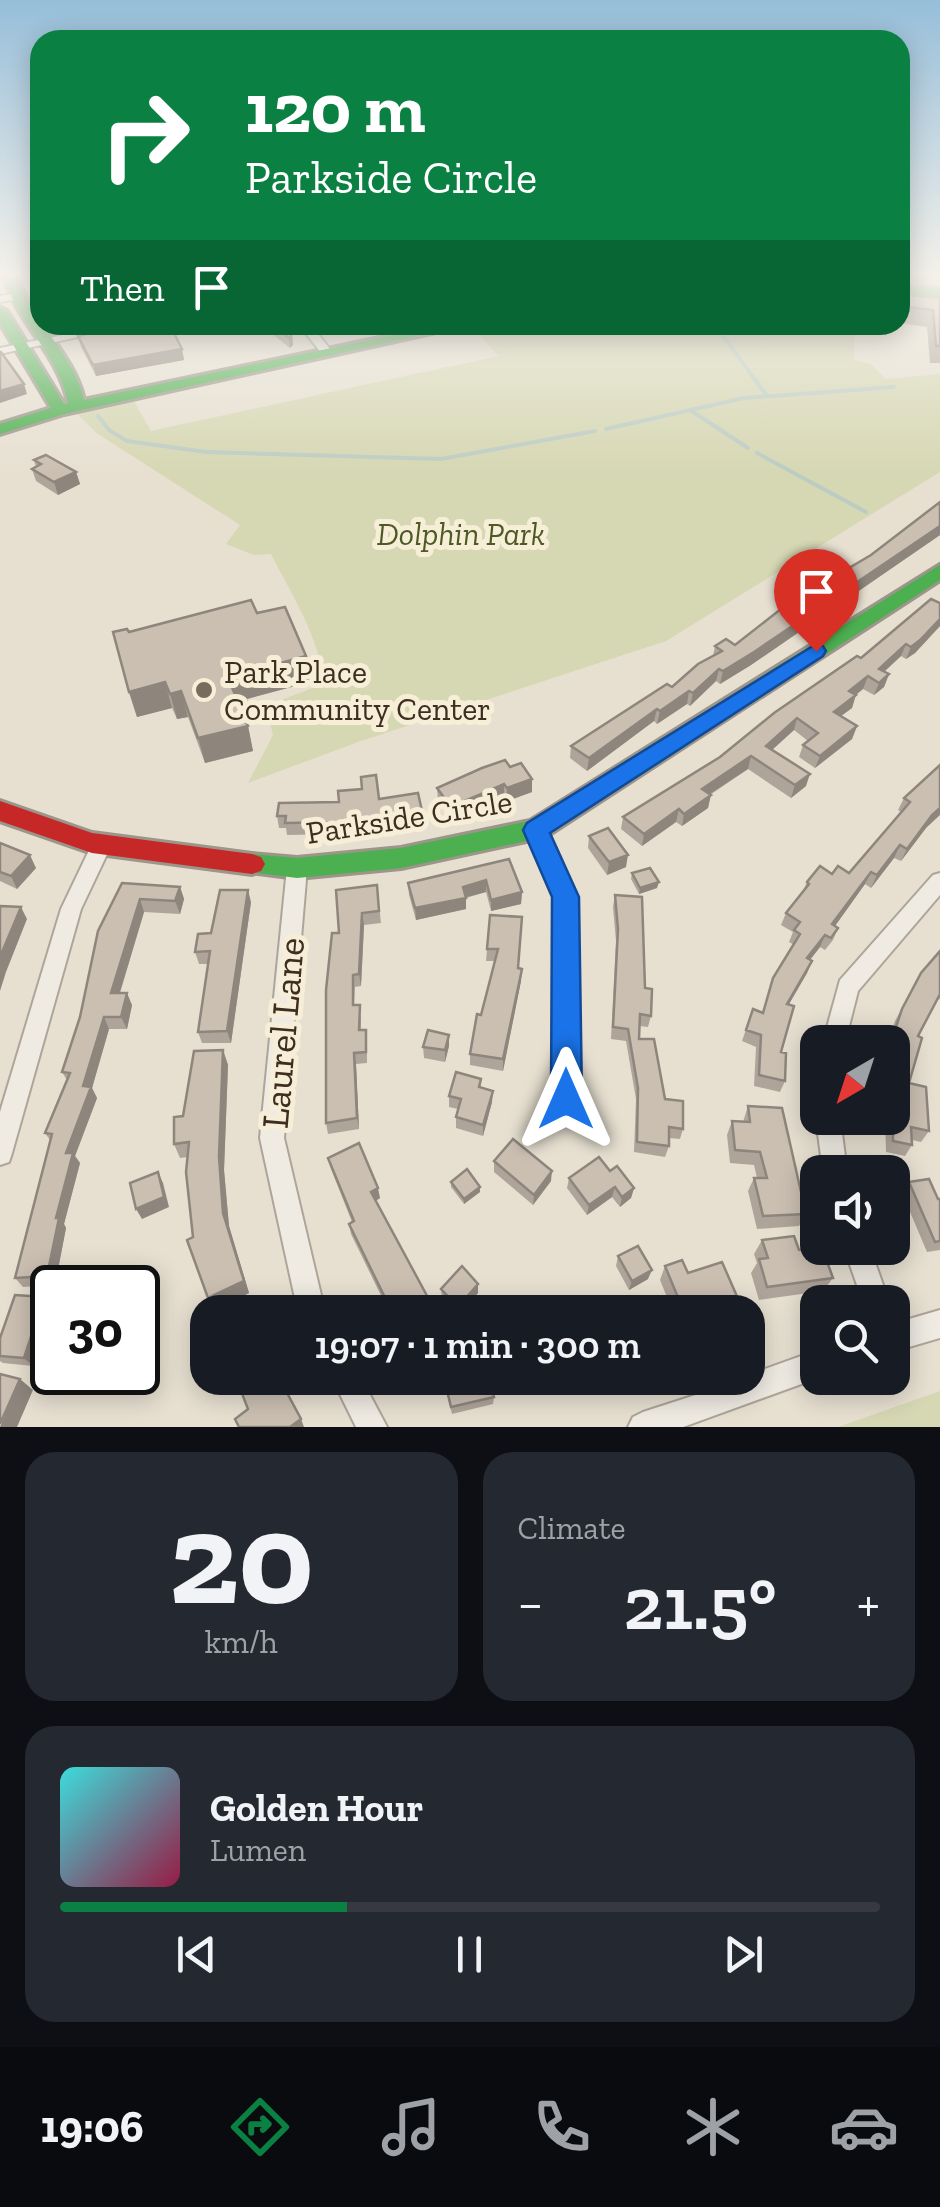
<!DOCTYPE html>
<meta charset="utf-8">
<style>
:root{--surface:#171b24;--page:#242831;--text:#f1f3f6;--muted:#9ea1a6;--line:#363941;--accent:#0b8043}
body{margin:0;font-family:"Zilla Slab",serif;background:var(--page);color:var(--text);height:100vh;display:flex;flex-direction:column;font-size:38px;white-space:nowrap}
*{box-sizing:border-box;margin:0}
p{font-size:32px;color:var(--muted)}
.icon{flex:none;width:55px;height:55px;fill:none;stroke:currentColor;stroke-width:2;stroke-linecap:round;stroke-linejoin:round}
.map{position:relative;height:1427px;overflow:hidden}
.details{display:flex;flex-direction:column;gap:25px;padding:25px;background:#0d0f14;flex:1}
.details>*{flex:none}
.hud{position:absolute;left:30px;top:30px;width:880px;height:305px;border-radius:30px;box-shadow:0 5px 25px #0003;background:#0b8043;color:#fff;overflow:hidden}
.needle{width:65px;rotate:219deg}
.controls{position:absolute;left:800px;top:1025px;display:grid;gap:20px}
.controls a{display:grid;place-items:center;width:110px;height:110px;border-radius:20px;background:var(--surface);box-shadow:0 5px 25px #0003;font-size:50px}
.speed{position:absolute;left:30px;top:1265px;display:flex;gap:20px;font-size:50px;font-weight:700;text-align:center}
.speed>*{display:grid;place-content:center;width:130px;height:130px;border-radius:50%;background:var(--surface);box-shadow:0 5px 25px #0003;line-height:1}
.speed .limit{border:5px solid #111;border-radius:15px;background:#fff;color:#111}
.pin{position:absolute;display:grid;place-items:center;width:85px;height:85px;color:#fff;margin:-102px -42px;border-radius:50% 50% 50% 0;rotate:-45deg;box-shadow:0 0 10px #0007}
.pin .icon{rotate:45deg}
.me{position:absolute;width:110px;margin:-55px;rotate:0deg;stroke-linejoin:round;filter:drop-shadow(0 0 8px #0008)}
.turn{display:flex;align-items:center;gap:35px;height:210px;padding:0 50px;font-size:45px}
.turn .icon{width:130px;height:130px;stroke-width:2.5}
.turn b{display:block;font-size:70px;line-height:85px}
.then{display:flex;align-items:center;height:95px;padding:0 50px;background:#0003;gap:20px;font-size:38px}
.big{font-size:75px;font-weight:600;line-height:1.1}
.details .tile{flex:1;display:flex;flex-direction:column;justify-content:center;gap:15px;min-width:0;padding:0 35px;border-radius:30px;background:var(--page)}
.details .dial{align-items:center;gap:0}
.dial b{font-size:130px;line-height:1}
.song{display:flex;align-items:center;gap:30px}
.cover{width:120px;height:120px;border-radius:15px;background:linear-gradient(135deg,hsl(180 70% 55%),hsl(340 70% 35%))}
.played{height:10px;border-radius:5px;background:linear-gradient(90deg,var(--accent) 35%,var(--line) 35%)}
.keys{display:flex;justify-content:space-around;direction:ltr}
.heat{display:flex;justify-content:space-between;align-items:center;font-size:55px;direction:ltr}
.details .tiles{flex:1;display:grid;gap:25px;grid-template-columns:1fr 1fr}
.tile:last-child{grid-column:span 2}
.trip{position:absolute;left:190px;top:1295px;width:575px;height:100px;border-radius:30px;background:var(--surface);box-shadow:0 5px 25px #0003;font-weight:600;line-height:100px;text-align:center}
.tab-bar{display:flex;height:160px;justify-content:space-around;align-items:center;background:#090b0e;color:var(--muted)}
.tab-bar .icon{width:70px;height:70px}
.tab-bar .selected{color:var(--accent)}
.tab-bar b{font-size:45px;color:var(--text)}
.map>svg:first-child{display:block}
.green{fill:#d6d7b3}
.lines{fill:none;stroke-linecap:round;stroke-linejoin:round}
.stream{stroke:#bcccc2;stroke-width:4}
.street-casing{stroke:#ada599;stroke-width:4}
.fast-casing{stroke:#9c958a;stroke-width:6}
.jam-casing{stroke:#9c958a;stroke-width:6}
.street{fill:#efebe3;fill-rule:evenodd}
.fast{fill:#4caf50;fill-rule:evenodd}
.jam{fill:#c62828;fill-rule:evenodd}
.wall{fill:#afa499}
.shaded-wall{fill:#8e867d}
.building{fill:#cbbfb2;stroke:#8e867d;stroke-width:2.5}
.route{fill:#1a73e8;stroke:#114b97;stroke-width:2.5}
.poi-dot{fill:#786c5e;stroke:#f7eed8;stroke-width:4}
.labels{text-anchor:middle;dominant-baseline:central;stroke-width:10;stroke-linejoin:round;paint-order:stroke}
.park-label{font-size:32px;font-style:italic;fill:#4d5a26;stroke:#f7eed8}
.poi-label{font-size:32px;fill:#3d2e20;stroke:#f7eed8;text-anchor:start}
.street-label{font-size:32px;fill:#3d2e20;stroke:#f7eed8}
.near-street-label{font-size:38px;fill:#3d2e20;stroke:#f7eed8}
</style>
<div class="map">
<svg width="940" height="1427" viewBox="0 0 940 1427">
<rect width="100%" height="100%" fill="#e7e0d1"/>
<g class="green">
<path d="M488 325H855L854 360 871 364 886 379 940 374V472L666 641 358 742 248 783 273 735 266 706 310 689 322 678C322 642 288 588 271 554L254 555 226 544 240 525 98 434 76 413 134 401 151 431 498 356 474 328Z"/>
<polygon points="940,1391 940,1427 838,1427"/>
</g>
<g class="lines">
<g class="stream">
<polyline points="723,336 767,396"/>
<polyline points="690,410 748,448"/>
<polyline points="98,416 109,430 127,441 206,452 441,459 595,431"/>
<polyline points="606,429 744,398 894,387"/>
<polyline points="757,453 866,512"/>
</g>
<g class="street-casing">
<g id="street">
<polygon points="14,294 19,297 18,299 0,302 0,296"/>
<polygon points="111,325 133,325 0,354 0,348"/>
<polygon points="299,325 311,325 333,353 331,355 323,355"/>
<polygon points="536,822 543,825 576,897 578,1099 574,1107 566,1110 558,1107 554,1099 556,897 526,830 529,825"/>
<polygon points="100,840 107,842 110,848 81,909 12,1153 9,1162 0,1165 0,1112 61,909 93,842"/>
<polygon points="297,860 304,862 307,868 284,1138 325,1312 298,1312 260,1138 287,868 290,862"/>
<polygon points="940,873 940,895 858,991 845,1042 823,1042 840,980 933,875"/>
<polygon points="818,1114 818,1118 840,1118 847,1172 823,1172 816,1118"/>
<polygon points="844,1248 870,1248 889,1302 863,1302"/>
<polygon points="940,1310 940,1338 892,1352 892,1324"/>
<polygon points="818,1350 818,1378 683,1427 628,1427 633,1417 643,1412 748,1378 748,1375"/>
<polygon points="332,1378 361,1378 387,1427 356,1427"/>
</g>
</g>
<g class="fast-casing">
<g id="fast">
<path d="M3 274H17C30 322 73 351 84 400L441 325H468L64 414 0 434V424L51 408 0 323V307L7 311 64 404 68 403C59 354 16 322 3 274Z"/>
<polygon points="900,285 940,289 940,297 900,293"/>
<polygon points="940,565 940,580 545,837 401,868 297,878 243,871 239,864 243,857 252,854 297,858 401,848 530,821"/>
</g>
</g>
<g class="jam-casing">
<polygon id="jam" points="0,801 92,833 252,854 261,857 265,864 261,871 252,874 92,853 0,821"/>
</g>
<use href="#street" class="street"/>
<use href="#fast" class="fast"/>
<use href="#jam" class="jam"/>
</g>
<g class="wall">
<polygon points="909,274 928,274 925,284 910,282"/>
<polygon points="900,294 940,298 940,363 930,363 927,327 900,323"/>
<polygon points="172,325 191,325 189,328 173,328"/>
<polygon points="261,325 284,325 292,334 293,345 290,348"/>
<polygon points="127,329 182,349 184,360 96,376 81,347 78,336 103,330"/>
<polygon points="34,460 76,472 80,484 58,495 36,481 32,469 36,467"/>
<polygon points="940,502 940,535 751,665 720,684 716,681 690,706 687,704 657,724 654,721 587,771 570,758 571,746 672,687 713,656 715,646 735,645 871,555"/>
<polygon points="940,603 940,626 915,653 906,659 901,656 884,672 889,674 884,687 874,695 863,689 855,695 852,708 841,716 857,726 852,739 815,768 799,757 803,745 808,741 794,730 772,750 806,786 791,798 748,769 710,795 708,808 682,826 676,822 642,846 621,829 623,817 720,757"/>
<polygon points="257,613 306,656 310,682 247,699 249,706 241,708 248,726 253,751 205,763 188,717 177,719 172,708 137,717 129,692 129,632"/>
<polygon points="940,765 926,828 901,861 894,858 871,888 865,884 835,926 838,928 833,940 825,950 820,947 810,960 812,961 807,973 789,1004 781,1052 785,1081 780,1092 754,1086 756,1047 742,1041 753,1009 762,1013 773,978 794,945 789,942 793,932 781,925 786,913 803,891 807,882 832,874 849,873 901,812 898,810 904,798"/>
<polygon points="510,767 532,792 507,801 504,797 451,820 438,801 437,788"/>
<polygon points="379,799 422,811 423,823 340,834 287,835 286,828 279,828 277,816 339,802"/>
<polygon points="589,836 626,867 607,875 588,848"/>
<polygon points="0,843 36,868 17,889 0,881"/>
<polygon points="509,859 522,892 521,904 491,911 486,892 466,898 466,909 416,920 409,895 408,883"/>
<polygon points="632,873 657,888 639,894 631,879"/>
<polygon points="122,883 180,887 184,899 180,914 144,912 120,993 132,1005 127,1029 109,1029 92,1088 97,1098 75,1156 80,1163 64,1224 66,1228 55,1285 23,1287 15,1278 50,1140 45,1133 67,1080 62,1072"/>
<polygon points="377,885 381,923 364,925 361,986 355,987 354,1005 361,1017 361,1030 367,1041 367,1063 356,1064 359,1129 328,1134 326,1123 339,933"/>
<polygon points="615,895 645,988 651,1016 648,1027 640,1026 639,1039 665,1099 683,1129 680,1139 669,1138 669,1146 665,1157 634,1152 636,1099 626,1041 611,1039 616,941 613,907"/>
<polygon points="251,902 231,1043 202,1043 198,1032 208,964 199,964 195,952 211,933"/>
<polygon points="490,915 518,968 521,981 503,1071 470,1065 470,1054 495,961 486,961"/>
<polygon points="940,951 940,999 937,1000 918,1036 909,1083 929,1131 921,1142 912,1140 912,1145 905,1156 886,1152 885,1118 892,1118 892,1042 888,1042 895,1021 921,973"/>
<polygon points="449,1035 449,1046 445,1062 424,1058 423,1047"/>
<polygon points="223,1050 228,1065 224,1170 229,1226 249,1293 215,1310 193,1237 188,1157 180,1158 174,1144 183,1116"/>
<polygon points="481,1079 481,1088 492,1102 483,1136 456,1128 456,1117 458,1109 449,1107 449,1096"/>
<polygon points="748,1106 806,1214 799,1226 757,1229 748,1191 754,1178 757,1178 754,1165 730,1163 727,1135 732,1121 743,1122"/>
<polygon points="328,1158 380,1198 376,1201 432,1305 433,1312 389,1312 351,1234 349,1224 352,1222 331,1169"/>
<polygon points="494,1161 551,1181 533,1205 494,1172"/>
<polygon points="610,1171 634,1188 631,1198 620,1207 612,1197 587,1215 567,1188 569,1178"/>
<polygon points="451,1182 480,1187 480,1192 464,1204 451,1187"/>
<polygon points="909,1182 938,1199 940,1199 940,1250 927,1252 902,1193"/>
<polygon points="762,1240 799,1250 833,1278 823,1291 759,1300 751,1273 757,1263 754,1254"/>
<polygon points="618,1256 648,1279 629,1290 616,1266"/>
<polygon points="665,1266 688,1273 733,1312 673,1312 660,1280"/>
<polygon points="478,1284 478,1293 461,1312 455,1312 442,1298 441,1289"/>
<polygon points="52,1306 33,1366 3,1363 0,1361 0,1338"/>
<polygon points="443,1378 522,1378 492,1389 494,1397 493,1404 452,1414"/>
</g>
<g class="shaded-wall">
<polygon points="336,325 352,325 352,327 336,330"/>
<polygon points="292,334 293,345 290,348 289,338"/>
<polygon points="182,349 184,360 96,376 93,365"/>
<polygon points="24,384 27,394 0,403 0,391"/>
<polygon points="76,472 80,484 58,495 54,482"/>
<polygon points="940,526 940,535 751,665 720,684 723,671"/>
<polygon points="940,619 940,626 915,653 906,659 911,647"/>
<polygon points="906,644 901,656 874,681 879,669"/>
<polygon points="306,656 310,682 247,699 249,706 237,710 231,685 241,674"/>
<polygon points="719,669 716,681 690,706 693,693"/>
<polygon points="889,674 884,687 874,695 879,683"/>
<polygon points="868,676 863,689 845,704 849,691"/>
<polygon points="165,682 172,708 137,717 129,692"/>
<polygon points="181,691 188,717 177,719 170,694"/>
<polygon points="689,691 687,704 657,724 660,711"/>
<polygon points="856,695 852,708 830,724 834,712"/>
<polygon points="657,709 654,721 587,771 589,758"/>
<polygon points="797,718 794,730 762,759 766,746"/>
<polygon points="248,726 253,751 205,763 198,738"/>
<polygon points="857,726 852,739 815,768 820,756"/>
<polygon points="751,756 748,769 699,801 702,789"/>
<polygon points="810,774 806,786 791,798 795,785"/>
<polygon points="532,779 532,792 507,801 507,788"/>
<polygon points="504,784 504,797 451,820 451,807"/>
<polygon points="711,795 708,808 682,826 684,814"/>
<polygon points="940,808 940,815 926,828 901,861 907,849 932,815"/>
<polygon points="679,809 676,822 642,846 644,834"/>
<polygon points="900,845 894,858 871,888 877,875"/>
<polygon points="30,855 36,868 17,889 11,876"/>
<polygon points="628,855 626,867 607,875 609,862"/>
<polygon points="871,872 865,884 827,937 832,924"/>
<polygon points="486,880 486,892 463,898 466,898 466,909 416,920 415,908 463,887"/>
<polygon points="659,882 657,888 639,894 640,888"/>
<polygon points="180,887 184,899 180,914 175,901"/>
<polygon points="248,890 251,902 231,1043 227,1031"/>
<polygon points="522,892 521,904 491,911 491,900"/>
<polygon points="140,899 144,912 116,1005 111,993"/>
<polygon points="21,907 27,919 6,972 0,991 0,957"/>
<polygon points="362,913 364,925 361,986 359,974"/>
<polygon points="825,935 820,947 802,970 807,958"/>
<polygon points="812,961 807,973 782,1016 787,1004"/>
<polygon points="522,969 521,981 503,1071 503,1059"/>
<polygon points="127,993 132,1005 127,1029 121,1017"/>
<polygon points="104,1017 109,1029 92,1088 97,1098 75,1156 80,1163 64,1224 66,1228 55,1285 47,1276 66,1153 83,1086"/>
<polygon points="449,1035 449,1046 445,1062 445,1050"/>
<polygon points="223,1050 228,1065 224,1170 229,1226 249,1293 215,1310 208,1298 223,1213 219,1157"/>
<polygon points="354,1053 356,1064 359,1129 357,1118"/>
<polygon points="493,1091 492,1102 483,1136 483,1125"/>
<polygon points="552,1171 551,1181 533,1205 534,1195"/>
<polygon points="158,1172 163,1183 169,1207 142,1219 136,1209"/>
<polygon points="480,1187 480,1192 464,1204 464,1199"/>
<polygon points="615,1187 612,1197 587,1215 589,1205"/>
<polygon points="378,1188 380,1198 373,1202 371,1192"/>
<polygon points="634,1188 631,1198 620,1207 622,1197"/>
<polygon points="652,1270 648,1279 629,1290 632,1281"/>
<polygon points="478,1284 478,1293 461,1312 458,1312 458,1307"/>
<polygon points="44,1297 52,1306 33,1366 24,1358"/>
<polygon points="739,1301 733,1312 706,1312"/>
<polygon points="503,1378 522,1378 490,1389 490,1382"/>
<polygon points="20,1379 33,1390 17,1427 0,1427"/>
<polygon points="301,1419 304,1427 290,1427"/>
</g>
<g class="building">
<polygon points="32,274 40,274 40,293 38,289"/>
<polygon points="900,294 940,298 940,346 936,346 933,310 900,306"/>
<polygon points="101,325 126,325 127,329 148,325 170,325 182,349 93,365 78,336 103,330"/>
<polygon points="272,325 284,325 292,334 289,338"/>
<polygon points="0,352 1,352 24,384 0,391"/>
<polygon points="46,455 76,472 54,482 32,469 41,464 34,460"/>
<polygon points="940,502 940,526 754,652 723,671 719,669 693,693 689,691 660,711 657,709 589,758 571,746 667,684 672,687 698,664 722,651 715,646 726,639 735,645 786,605 871,555"/>
<polygon points="931,599 940,603 940,619 920,640 911,647 906,644 879,669 889,674 879,683 868,676 849,691 856,695 834,712 857,726 820,756 803,745 818,733 797,718 766,746 810,774 795,785 751,756 702,789 711,795 684,814 679,809 644,834 623,817 720,757 774,713 857,656 861,658"/>
<polygon points="251,600 257,613 285,607 306,656 241,674 243,681 231,685 248,726 198,738 181,691 170,694 165,682 129,692 113,632 127,629 129,632"/>
<polygon points="505,760 510,767 521,763 532,779 507,788 504,784 451,807 437,788 482,768"/>
<polygon points="940,765 940,808 932,815 907,849 900,845 877,875 871,872 832,924 838,928 831,938 825,935 807,958 812,961 787,1004 794,1006 781,1052 786,1053 785,1081 759,1075 761,1035 746,1030 753,1009 763,1013 773,978 800,934 794,930 800,922 786,913 809,884 807,882 820,866 832,874 838,866 849,873 910,802 904,798"/>
<polygon points="376,775 379,799 418,793 422,811 338,822 285,823 286,816 277,816 279,803 339,802 338,791 362,789 361,777"/>
<polygon points="608,828 628,855 609,862 589,836"/>
<polygon points="0,843 30,855 11,876 0,872"/>
<polygon points="509,859 522,892 491,900 486,880 463,887 466,898 415,908 408,883"/>
<polygon points="650,868 659,882 640,888 632,873"/>
<polygon points="122,883 180,887 175,901 140,899 111,993 127,993 121,1017 104,1017 83,1086 91,1087 66,1153 73,1153 56,1218 59,1218 47,1276 15,1278 52,1134 45,1133 70,1073 62,1072 80,1017 98,931"/>
<polygon points="377,885 379,911 362,913 359,974 353,975 353,1005 360,1005 359,1030 366,1030 366,1052 354,1053 357,1118 326,1123 326,990 332,933 339,933 336,890"/>
<polygon points="220,890 248,890 227,1031 198,1032 210,951 195,952 198,934 211,933"/>
<polygon points="615,895 642,897 645,988 652,989 651,1016 640,1014 639,1039 654,1039 665,1099 683,1101 683,1129 669,1127 669,1146 637,1142 638,1088 628,1029 613,1027 618,929"/>
<polygon points="0,906 21,907 0,957"/>
<polygon points="490,915 522,917 518,968 522,969 503,1059 470,1054 477,1014 481,1015 498,949 487,949"/>
<polygon points="940,951 940,994 918,1036 922,1038 909,1083 926,1087 929,1131 911,1127 912,1145 893,1141 892,1042 891,1042 902,1009 921,973"/>
<polygon points="428,1030 449,1035 445,1050 423,1047"/>
<polygon points="223,1050 219,1157 223,1213 244,1281 208,1298 187,1240 193,1237 186,1172 189,1142 174,1144 174,1117 183,1116 194,1051"/>
<polygon points="456,1072 481,1079 479,1087 493,1091 483,1125 456,1117 461,1099 449,1096"/>
<polygon points="748,1106 782,1108 806,1214 763,1216 754,1178 767,1178 760,1152 735,1150 732,1121 750,1122"/>
<polygon points="513,1139 552,1171 534,1195 494,1161"/>
<polygon points="359,1143 378,1188 371,1192 432,1305 422,1312 392,1312 349,1224 354,1221 328,1158"/>
<polygon points="599,1157 610,1171 617,1166 634,1188 622,1197 615,1187 589,1205 569,1178"/>
<polygon points="467,1169 480,1187 464,1199 451,1182"/>
<polygon points="158,1172 164,1197 136,1209 130,1183"/>
<polygon points="929,1179 938,1199 940,1199 940,1241 935,1242 909,1182"/>
<polygon points="794,1236 799,1250 822,1248 833,1278 767,1287 759,1259 768,1258 762,1240"/>
<polygon points="638,1246 652,1270 632,1281 618,1256"/>
<polygon points="682,1260 688,1273 722,1262 739,1301 706,1312 684,1312 665,1266"/>
<polygon points="462,1266 478,1284 458,1307 441,1289"/>
<polygon points="15,1295 44,1297 24,1358 0,1356 0,1338"/>
<polygon points="641,1299 647,1312 607,1312"/>
<polygon points="252,1307 255,1312 243,1312"/>
<polygon points="0,1374 20,1379 0,1424"/>
<polygon points="236,1378 279,1378 301,1419 290,1427 239,1427 235,1419 248,1409"/>
<polygon points="444,1378 503,1378 490,1382 494,1397 451,1407"/>
</g>
<linearGradient id="sky" x2="0" y2="1"><stop stop-color="#96bed9"/><stop offset="0.58" stop-color="#f4f1ea"/><stop offset="1" stop-color="#f4f1ea" stop-opacity="0"/></linearGradient>
<rect width="940" height="474" fill="url(#sky)"/>
<polygon class="route" points="816,644 823,646 826,651 823,656 550,833 579,897 582,1099 577,1110 566,1114 555,1110 551,1099 552,897 523,830 527,823"/>
<circle class="poi-dot" cx="204" cy="690" r="10"/>
<g class="labels">
<g class="park-label">
<text x="461" y="534">Dolphin Park</text>
</g>
<g class="poi-label">
<text x="224" y="672">Park Place<tspan x="224" dy="37">Community Center</tspan></text>
</g>
<g class="street-label">
<text transform="translate(409 817) rotate(-9)">Parkside Circle</text>
</g>
<g class="near-street-label">
<text transform="translate(283 1033) rotate(-85)">Laurel Lane</text>
</g>
</g>
</svg>
<div class="controls">
<a><svg class="needle" viewBox="-14 -14 28 28"><path d="M0-13l5 13h-10z" fill="#e53935"/><path d="M0 13l5-13h-10z" fill="#9ea1a6"/></svg></a>
<a><svg class="icon" aria-label="sound" viewBox="0 0 24 24"><path d="M4 9h4l5-4v14l-5-4H4zM17 9q2 3 0 6"/></svg></a>
<a><svg class="icon" aria-label="search" viewBox="0 0 24 24"><circle cx="10" cy="10" r="6"/><path d="M15 15l6 6"/></svg></a>
</div>
<div class="speed"><div class="limit">30</div></div>
<div class="pin" style="left:816px;top:651px;background:#d93025"><svg class="icon" aria-label="arrive" viewBox="0 0 24 24"><path d="M6 21V4h12l-3 4 3 4H6"/></svg></div>
<svg class="me" style="left:566px;top:1099px" viewBox="-20 -20 40 40"><path d="M0-17L14 15 0 8-14 15z" fill="#1a73e8" stroke="#fff" stroke-width="4"/></svg>
<div class="trip">19:07 · 1 min · 300 m</div>
<div class="hud">
<div class="turn"><svg class="icon" aria-label="right" viewBox="0 0 24 24"><path d="M7 20v-9h11M14 6l5 5-5 5"/></svg><div><b>120 m</b>Parkside Circle</div></div>
<div class="then">Then<svg class="icon" aria-label="arrive" viewBox="0 0 24 24"><path d="M6 21V4h12l-3 4 3 4H6"/></svg></div>
</div>
</div>
<section class="details">
<div class="tiles">
<div class="tile dial"><b>20</b><p>km/h</p></div>
<div class="tile"><p>Climate</p>
<div class="heat"><a>−</a><b class="big">21.5°</b><a>+</a></div>
</div>
<div class="tile">
<div class="song"><i class="cover"></i><div><b>Golden Hour</b><p>Lumen</p></div></div>
<div class="played"></div>
<div class="keys"><svg class="icon" aria-label="previous" viewBox="0 0 24 24"><path d="M18 5L8 12l10 7zM5 5v14"/></svg><svg class="icon" aria-label="pause" viewBox="0 0 24 24"><path d="M8 5v14M16 5v14"/></svg><svg class="icon" aria-label="next" viewBox="0 0 24 24"><path d="M6 5l10 7-10 7zM19 5v14"/></svg></div>
</div>
</div>
</section>
<nav class="tab-bar">
<b>19:06</b>
<svg class="icon selected" aria-label="directions" viewBox="0 0 24 24"><path d="M12 3l9 9-9 9-9-9zM9 14v-3h6M13 9l2 2-2 2"/></svg>
<svg class="icon" aria-label="music" viewBox="0 0 24 24"><path d="M9 18V5l10-2v13"/><circle cx="6" cy="18" r="3"/><circle cx="16" cy="16" r="3"/></svg>
<svg class="icon" aria-label="phone" viewBox="0 0 24 24"><path d="M5 4h4l2 5-3 2q2 4 5 5l2-3 5 2v4C11 20 4 13 5 4z"/></svg>
<svg class="icon" aria-label="climate" viewBox="0 0 24 24"><path d="M12 3v18M4 7l16 10M4 17L20 7"/></svg>
<svg class="icon" aria-label="car" viewBox="0 0 24 24"><path d="M5 17H2v-5l4-1 3-4h7l3 4 3 1v5h-3M9 17h6M6 11h13"/><circle cx="7" cy="17" r="2"/><circle cx="17" cy="17" r="2"/></svg>
</nav>
